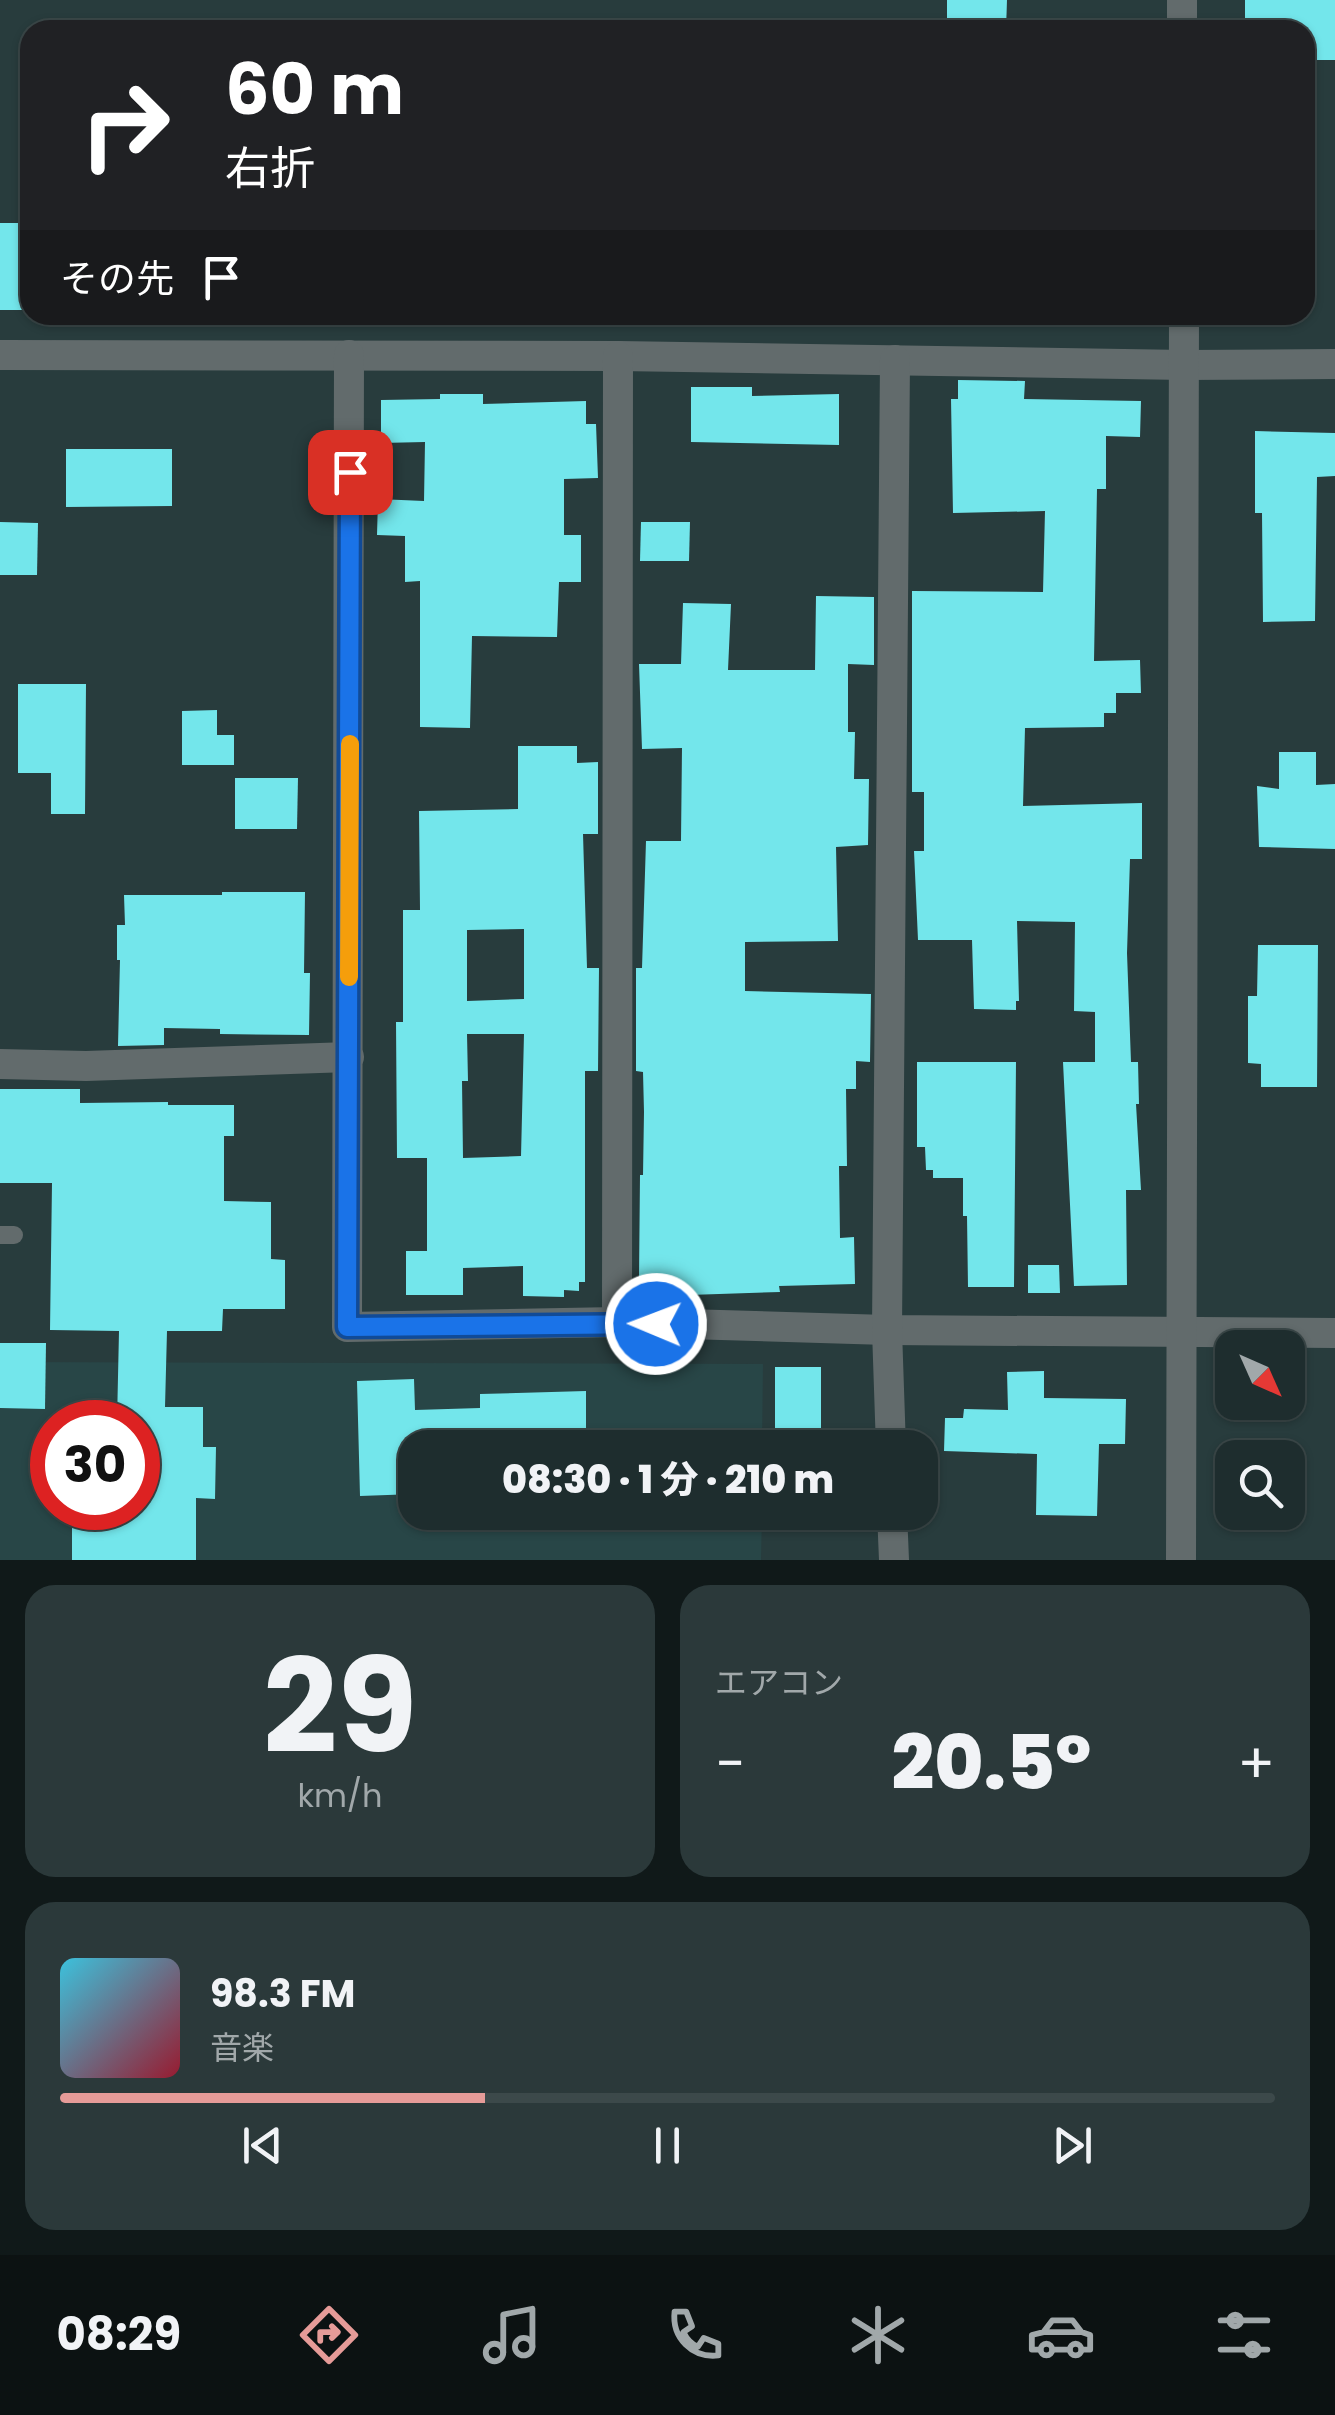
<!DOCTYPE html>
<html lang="ja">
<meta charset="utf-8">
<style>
:root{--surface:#1e2d2e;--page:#2b393a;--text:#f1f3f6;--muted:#a1a8aa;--line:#3c494a;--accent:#e69b98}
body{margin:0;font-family:Poppins,"Noto Sans JP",sans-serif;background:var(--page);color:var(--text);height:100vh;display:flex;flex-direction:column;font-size:38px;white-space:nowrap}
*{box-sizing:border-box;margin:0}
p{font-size:32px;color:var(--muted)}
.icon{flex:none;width:55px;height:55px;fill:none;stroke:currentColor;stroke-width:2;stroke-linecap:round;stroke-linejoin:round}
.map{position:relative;height:1560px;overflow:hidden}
.drawer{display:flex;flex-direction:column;gap:25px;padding:25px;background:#101919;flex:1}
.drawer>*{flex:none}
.banner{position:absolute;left:20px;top:20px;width:1295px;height:305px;border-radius:30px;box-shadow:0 2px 8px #0004,0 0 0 2px var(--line);background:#202124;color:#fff;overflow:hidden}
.needle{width:65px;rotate:135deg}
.fabs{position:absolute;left:1215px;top:1330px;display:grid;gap:20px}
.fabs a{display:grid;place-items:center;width:90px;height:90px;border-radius:20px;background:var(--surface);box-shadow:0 2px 8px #0004,0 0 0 2px var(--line);font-size:50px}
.speed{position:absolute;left:30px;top:1400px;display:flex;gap:20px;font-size:50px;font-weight:700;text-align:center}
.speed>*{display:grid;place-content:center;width:130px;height:130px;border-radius:50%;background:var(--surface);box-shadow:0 2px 8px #0004,0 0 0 2px var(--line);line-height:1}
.speed .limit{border:15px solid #d22;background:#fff;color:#111}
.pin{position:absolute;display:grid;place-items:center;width:85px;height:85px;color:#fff;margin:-42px;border-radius:20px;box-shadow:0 5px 15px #0006}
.me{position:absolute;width:110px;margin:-55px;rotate:271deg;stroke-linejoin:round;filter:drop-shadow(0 0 8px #0008)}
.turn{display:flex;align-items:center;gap:35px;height:210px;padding:0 40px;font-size:45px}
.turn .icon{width:130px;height:130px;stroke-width:2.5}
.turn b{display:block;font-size:70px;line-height:85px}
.then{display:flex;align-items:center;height:95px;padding:0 40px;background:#0003;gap:20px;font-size:38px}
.big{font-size:75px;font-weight:800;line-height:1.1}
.drawer .widget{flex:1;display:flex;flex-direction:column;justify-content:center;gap:15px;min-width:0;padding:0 35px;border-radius:30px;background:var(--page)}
.drawer .dial{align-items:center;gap:0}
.dial b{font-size:130px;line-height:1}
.song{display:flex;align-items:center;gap:30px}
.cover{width:120px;height:120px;border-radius:15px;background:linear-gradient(135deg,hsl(190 70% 55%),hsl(350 70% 35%))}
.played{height:10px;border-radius:5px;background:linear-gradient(90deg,var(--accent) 35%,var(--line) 35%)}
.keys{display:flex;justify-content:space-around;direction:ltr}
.heat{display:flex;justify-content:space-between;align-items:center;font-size:55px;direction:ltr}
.drawer .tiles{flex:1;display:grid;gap:25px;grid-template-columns:1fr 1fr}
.widget:last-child{grid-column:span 2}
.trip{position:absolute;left:398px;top:1430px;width:540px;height:100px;border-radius:30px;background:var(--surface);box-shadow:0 2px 8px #0004,0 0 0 2px var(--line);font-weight:800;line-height:100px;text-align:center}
.tab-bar{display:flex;height:160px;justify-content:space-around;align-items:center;background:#0c1212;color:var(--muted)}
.tab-bar .icon{width:70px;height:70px}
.tab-bar .on{color:var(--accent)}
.tab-bar b{font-size:45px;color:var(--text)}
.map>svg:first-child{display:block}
.built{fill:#284647;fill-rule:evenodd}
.building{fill:#73e6eb;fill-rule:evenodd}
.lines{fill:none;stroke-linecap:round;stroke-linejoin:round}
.lane{stroke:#626b6c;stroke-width:18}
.street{stroke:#626b6c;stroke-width:30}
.route-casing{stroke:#114b97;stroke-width:25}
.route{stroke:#1a73e8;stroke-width:18}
.slow{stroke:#f59e0b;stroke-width:18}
</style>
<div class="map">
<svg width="1335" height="1560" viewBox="0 0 1335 1560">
<rect width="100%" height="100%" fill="#283c3d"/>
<path class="built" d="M0 1362 763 1364 762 1447 415 1448V1512L762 1513 761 1560H0ZM52 1422H138V1508H52Z"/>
<g class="building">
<polygon points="947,0 1007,0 1006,30 947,30"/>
<polygon points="1245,0 1335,0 1335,60 1305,60 1305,30 1245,30"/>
<rect x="0" y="223" width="30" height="87"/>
<polygon points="958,380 1025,381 1024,399 1141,401 1140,437 1106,436 1106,489 1097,489 1094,661 1140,660 1141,693 1116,693 1116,713 1104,713 1104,727 1025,728 1023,806 1142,803 1142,859 1130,859 1127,953 1131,1062 1138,1062 1139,1104 1136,1104 1141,1190 1126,1190 1127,1285 1074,1286 1063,1062 1095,1062 1095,1012 1074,1011 1075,922 1017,921 1019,1001 1016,1001 1016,1010 974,1009 972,940 918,940 914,851 924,851 924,792 912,792 912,591 1043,592 1045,511 953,513 951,399 958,399"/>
<polygon points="691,387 752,387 752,396 839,394 839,445 691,442"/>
<polygon points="440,394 483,394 483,404 586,401 586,424 596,424 598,478 564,479 564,535 581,535 581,582 559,582 557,637 472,636 470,728 420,727 420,581 405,582 405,536 377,535 378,499 424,501 425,442 381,443 381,400 440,399"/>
<polygon points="1255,431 1335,433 1335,476 1317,477 1315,621 1263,622 1262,513 1255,513"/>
<polygon points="66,449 172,449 172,506 66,507"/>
<polygon points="0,522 38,523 37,575 0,575"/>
<polygon points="641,522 690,522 689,561 640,561"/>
<polygon points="816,596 874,597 874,665 848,664 848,732 855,732 854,779 869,779 868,845 836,847 838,941 745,942 745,991 871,994 870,1062 856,1061 856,1089 846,1089 847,1166 839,1166 840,1238 854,1237 855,1284 779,1286 780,1292 659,1296 639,1279 640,1175 643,1175 644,1112 643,1072 636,1071 636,968 642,968 646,841 681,841 682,748 642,749 639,664 681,664 683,603 731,604 728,670 815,670"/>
<polygon points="18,684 86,684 85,814 51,814 51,773 18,773"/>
<polygon points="217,710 217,735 234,735 234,765 182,765 182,711"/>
<path d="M518 746H577V763L598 762V834H583L587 968H599L598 1071H585V1282H579V1291L564 1290V1297L523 1296V1266L463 1268V1295H406V1251H427V1158H397L396 1022H403V910H420L419 811 518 809ZM524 929V999L467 1001V930ZM467 1034H524L521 1156 463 1158 462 1081H468Z"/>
<polygon points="1279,752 1316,752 1316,785 1335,784 1335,849 1259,847 1257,786 1279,789"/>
<polygon points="235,778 298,778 297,829 235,829"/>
<polygon points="222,892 305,892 304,973 310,973 309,1035 220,1034 220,1029 164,1028 164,1045 118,1046 120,960 117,960 117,925 125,925 124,895 222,895"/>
<polygon points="1258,945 1318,945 1317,1087 1261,1087 1261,1064 1248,1063 1248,996 1257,996"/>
<polygon points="917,1062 1016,1062 1014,1287 968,1287 967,1216 963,1216 963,1178 933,1178 933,1170 926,1170 925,1147 917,1147"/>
<polygon points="0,1089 80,1089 80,1103 168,1102 168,1105 234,1105 234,1136 224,1136 224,1201 271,1202 271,1259 285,1260 285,1309 223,1309 222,1331 167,1331 165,1407 203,1407 203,1447 216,1447 215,1499 196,1498 196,1560 72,1560 72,1508 138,1508 138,1422 117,1422 119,1331 50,1330 52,1183 0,1183"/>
<polygon points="1028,1265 1059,1265 1060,1293 1028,1293"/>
<polygon points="0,1343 46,1343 45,1409 0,1408"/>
<polygon points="775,1367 821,1367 821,1441 775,1442"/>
<polygon points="1044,1371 1044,1398 1126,1399 1125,1444 1099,1444 1097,1516 1036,1515 1037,1454 944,1451 945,1418 963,1418 964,1409 1008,1410 1007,1372"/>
<polygon points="414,1379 415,1410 480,1408 480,1394 586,1391 586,1448 415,1448 415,1494 360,1496 357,1381"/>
</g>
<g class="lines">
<polyline class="lane" points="0,1235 14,1235"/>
<g class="street">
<polyline points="1182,0 1182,30"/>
<polyline points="0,355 618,356 1185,365 1335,364"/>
<polyline points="349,355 347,1327 617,1322 887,1330 1335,1333"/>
<polyline points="0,1064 86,1066 349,1057"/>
<polyline points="617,1322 618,356"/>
<polyline points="891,1448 887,1330 895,360"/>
<polyline points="892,1512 894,1560"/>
<polyline points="1181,1560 1184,315"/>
</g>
</g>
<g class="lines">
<g class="route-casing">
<polyline id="route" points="350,472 347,1327 656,1324"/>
</g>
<use href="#route" class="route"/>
<polyline class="slow" points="349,977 350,744"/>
</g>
</svg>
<div class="fabs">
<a><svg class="needle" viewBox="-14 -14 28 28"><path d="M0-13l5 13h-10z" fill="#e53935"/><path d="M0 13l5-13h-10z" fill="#a1a8aa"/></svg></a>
<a><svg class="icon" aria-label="search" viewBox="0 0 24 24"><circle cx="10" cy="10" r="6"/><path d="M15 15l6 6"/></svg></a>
</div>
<div class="speed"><div class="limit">30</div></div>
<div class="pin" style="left:350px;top:472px;background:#d93025"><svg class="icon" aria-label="arrive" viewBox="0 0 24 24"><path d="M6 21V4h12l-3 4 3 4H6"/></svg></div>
<svg class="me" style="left:656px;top:1324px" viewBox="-20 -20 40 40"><circle r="17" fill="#1a73e8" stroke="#fff" stroke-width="3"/><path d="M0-11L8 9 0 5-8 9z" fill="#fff"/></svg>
<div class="trip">08:30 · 1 分 · 210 m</div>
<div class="banner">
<div class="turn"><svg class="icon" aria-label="right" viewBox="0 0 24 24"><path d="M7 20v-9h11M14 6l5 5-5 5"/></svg><div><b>60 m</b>右折</div></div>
<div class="then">その先<svg class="icon" aria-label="arrive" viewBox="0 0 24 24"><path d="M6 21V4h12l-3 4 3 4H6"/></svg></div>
</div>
</div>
<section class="drawer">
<div class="tiles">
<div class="widget dial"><b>29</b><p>km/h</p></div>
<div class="widget"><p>エアコン</p>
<div class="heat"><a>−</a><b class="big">20.5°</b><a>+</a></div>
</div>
<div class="widget">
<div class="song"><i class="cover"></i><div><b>98.3 FM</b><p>音楽</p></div></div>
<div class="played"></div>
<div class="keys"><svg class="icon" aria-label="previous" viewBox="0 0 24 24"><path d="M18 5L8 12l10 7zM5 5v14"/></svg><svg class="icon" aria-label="pause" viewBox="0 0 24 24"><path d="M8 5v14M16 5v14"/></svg><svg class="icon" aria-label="next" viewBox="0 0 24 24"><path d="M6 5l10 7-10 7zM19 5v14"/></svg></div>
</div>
</div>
</section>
<nav class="tab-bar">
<b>08:29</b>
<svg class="icon on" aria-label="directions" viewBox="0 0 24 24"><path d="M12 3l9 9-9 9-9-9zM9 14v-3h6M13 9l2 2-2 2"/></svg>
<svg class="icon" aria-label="music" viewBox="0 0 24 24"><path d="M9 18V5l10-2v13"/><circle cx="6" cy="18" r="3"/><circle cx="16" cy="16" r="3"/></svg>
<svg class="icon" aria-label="phone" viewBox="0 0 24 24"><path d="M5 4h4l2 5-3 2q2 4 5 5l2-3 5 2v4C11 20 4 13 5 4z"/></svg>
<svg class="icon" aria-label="climate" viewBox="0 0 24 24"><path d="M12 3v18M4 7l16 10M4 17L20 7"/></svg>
<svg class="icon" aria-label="car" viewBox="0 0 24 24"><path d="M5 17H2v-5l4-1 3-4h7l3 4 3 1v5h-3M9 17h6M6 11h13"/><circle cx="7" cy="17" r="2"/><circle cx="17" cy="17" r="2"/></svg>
<svg class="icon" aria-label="filters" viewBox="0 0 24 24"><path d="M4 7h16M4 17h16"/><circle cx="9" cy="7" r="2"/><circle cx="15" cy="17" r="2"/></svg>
</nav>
